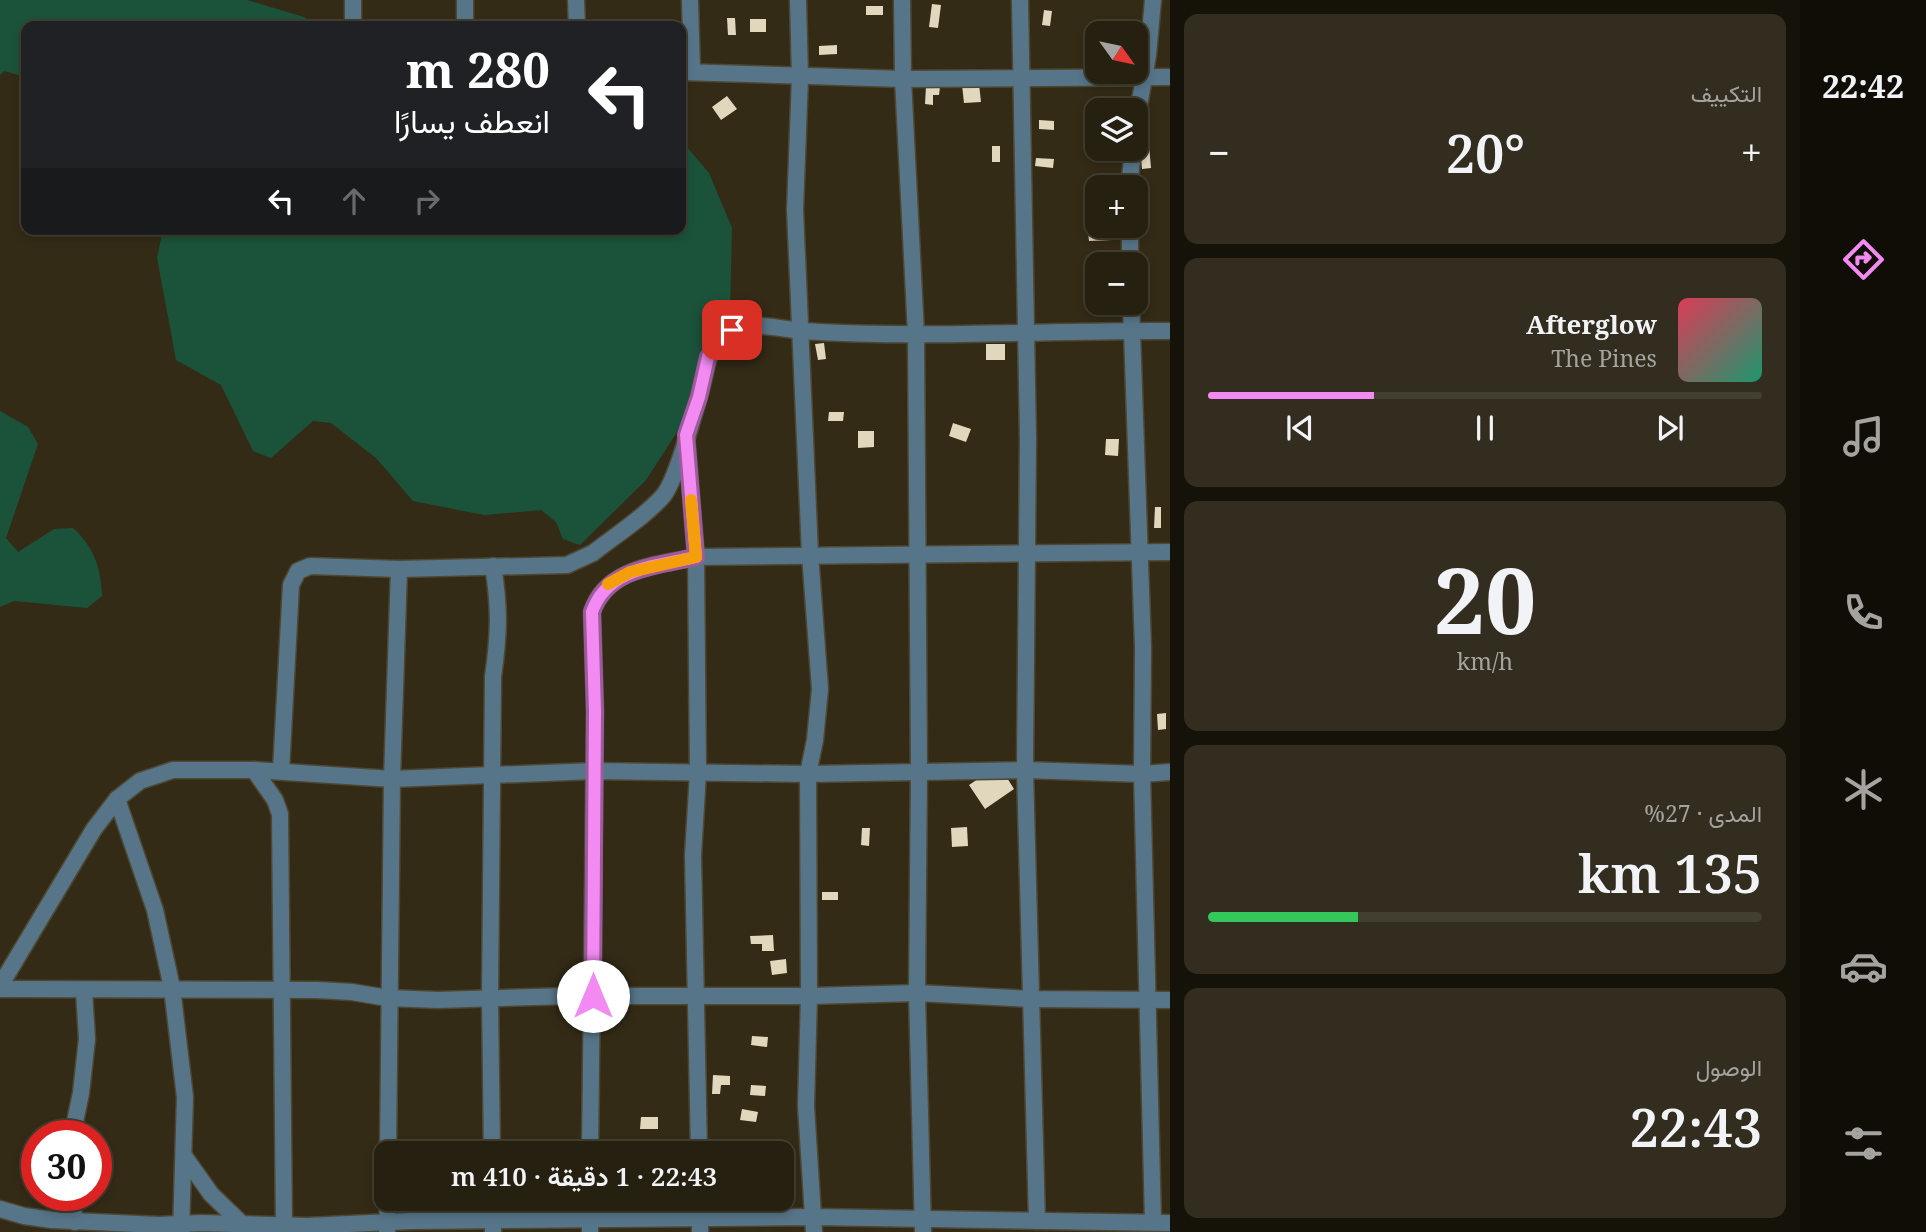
<!DOCTYPE html>
<html lang="ar">
<meta charset="utf-8">
<style>
:root{--surface:#262010;--page:#322d1e;--text:#f1f3f6;--muted:#a4a39f;--line:#423e30;--accent:#f28af2}
body{margin:0;font-family:"Noto Serif",Vazirmatn,serif;background:var(--page);color:var(--text);direction:rtl;height:100vh;display:flex;flex-direction:column;font-size:26px;white-space:nowrap}
*{box-sizing:border-box;margin:0}
p{font-size:23px;color:var(--muted)}
.icon{flex:none;width:38px;height:38px;fill:none;stroke:currentColor;stroke-width:2;stroke-linecap:round;stroke-linejoin:round}
.map{position:relative;flex:1;overflow:hidden;direction:ltr}
.side{display:flex;flex-direction:column;gap:14px;padding:14px;background:#151209;width:630px}
.side>*{flex:none}
.banner{position:absolute;left:21px;top:21px;width:665px;height:214px;border-radius:14px;box-shadow:0 4px 10px #0003,0 0 0 2px var(--line);direction:rtl;background:#202124;color:#fff;overflow:hidden}
.needle{width:46px;rotate:123deg}
.tools{position:absolute;left:1085px;top:21px;display:grid;gap:14px}
.tools a{display:grid;place-items:center;width:63px;height:63px;border-radius:14px;background:var(--surface);box-shadow:0 4px 10px #0003,0 0 0 2px var(--line);font-size:35px}
.speed{position:absolute;left:21px;top:1120px;display:flex;gap:14px;font-size:35px;font-weight:700;text-align:center}
.speed>*{display:grid;place-content:center;width:91px;height:91px;border-radius:50%;background:var(--surface);box-shadow:0 4px 10px #0003,0 0 0 2px var(--line);line-height:1}
.speed .limit{border:10px solid #d22;background:#fff;color:#111}
.pin{position:absolute;display:grid;place-items:center;width:60px;height:60px;color:#fff;margin:-30px;border-radius:14px;box-shadow:0 4px 10px #0006}
.me{position:absolute;width:77px;margin:-38px;rotate:0deg;stroke-linejoin:round;filter:drop-shadow(0 0 5px #0008)}
.turn{display:flex;align-items:center;gap:24px;height:147px;padding:0 21px;font-size:32px}
.turn .icon{width:91px;height:91px;stroke-width:2.5}
.turn b{display:block;font-size:49px;line-height:60px}
.lanes{display:flex;align-items:center;height:66px;padding:0 21px;background:#0003;justify-content:center;gap:35px;direction:ltr}
.lanes .off{opacity:.35}
.big{font-size:52px;font-weight:600;line-height:1.1}
.side .tile{flex:1;display:flex;flex-direction:column;justify-content:center;gap:10px;min-width:0;padding:0 24px;border-radius:14px;background:var(--page)}
.side .dial{align-items:center;gap:0}
.dial b{font-size:91px;line-height:1}
.song{display:flex;align-items:center;gap:21px}
.cover{width:84px;height:84px;border-radius:10px;background:linear-gradient(135deg,hsl(350 70% 55%),hsl(160 70% 35%))}
.played{height:7px;border-radius:4px;background:linear-gradient(90deg,var(--accent) 30%,var(--line) 30%)}
.keys{display:flex;justify-content:space-around;direction:ltr}
.heat{display:flex;justify-content:space-between;align-items:center;font-size:38px;direction:ltr}
.charge{height:10px;border-radius:5px;background:linear-gradient(90deg,#34c759 27%,var(--line) 0)}
.trip{position:absolute;left:374px;top:1141px;width:420px;height:70px;border-radius:14px;background:var(--surface);box-shadow:0 4px 10px #0003,0 0 0 2px var(--line);font-weight:600;line-height:70px;text-align:center;direction:rtl}
main{display:flex;flex:1;min-height:0}
.menu{display:flex;flex-direction:column;width:126px;justify-content:space-around;align-items:center;background:#0f0d06;color:var(--muted)}
.menu .icon{width:49px;height:49px}
.menu .active{color:var(--accent)}
.menu b{font-size:32px;color:var(--text)}
.map>svg:first-child{display:block}
.green{fill:#1b533a}
.building{fill:#e1d7bd}
.lines{fill:none;stroke-linecap:round;stroke-linejoin:round}
.minor-casing{stroke:#4e4733;stroke-width:19}
.minor{stroke:#577589;stroke-width:16}
.route-casing{stroke:#9d5a9d;stroke-width:18}
.route{stroke:#f28af2;stroke-width:12}
.slow{stroke:#f59e0b;stroke-width:12}
</style>
<main>
<nav class="menu">
<b>22:42</b>
<svg class="icon active" aria-label="directions" viewBox="0 0 24 24"><path d="M12 3l9 9-9 9-9-9zM9 14v-3h6M13 9l2 2-2 2"/></svg>
<svg class="icon" aria-label="music" viewBox="0 0 24 24"><path d="M9 18V5l10-2v13"/><circle cx="6" cy="18" r="3"/><circle cx="16" cy="16" r="3"/></svg>
<svg class="icon" aria-label="phone" viewBox="0 0 24 24"><path d="M5 4h4l2 5-3 2q2 4 5 5l2-3 5 2v4C11 20 4 13 5 4z"/></svg>
<svg class="icon" aria-label="climate" viewBox="0 0 24 24"><path d="M12 3v18M4 7l16 10M4 17L20 7"/></svg>
<svg class="icon" aria-label="car" viewBox="0 0 24 24"><path d="M5 17H2v-5l4-1 3-4h7l3 4 3 1v5h-3M9 17h6M6 11h13"/><circle cx="7" cy="17" r="2"/><circle cx="17" cy="17" r="2"/></svg>
<svg class="icon" aria-label="filters" viewBox="0 0 24 24"><path d="M4 7h16M4 17h16"/><circle cx="9" cy="7" r="2"/><circle cx="15" cy="17" r="2"/></svg>
</nav>
<section class="side">
<div class="tile"><p>التكييف</p>
<div class="heat"><a>−</a><b class="big">20°</b><a>+</a></div>
</div>
<div class="tile">
<div class="song"><i class="cover"></i><div><b>Afterglow</b><p>The Pines</p></div></div>
<div class="played"></div>
<div class="keys"><svg class="icon" aria-label="previous" viewBox="0 0 24 24"><path d="M18 5L8 12l10 7zM5 5v14"/></svg><svg class="icon" aria-label="pause" viewBox="0 0 24 24"><path d="M8 5v14M16 5v14"/></svg><svg class="icon" aria-label="next" viewBox="0 0 24 24"><path d="M6 5l10 7-10 7zM19 5v14"/></svg></div>
</div>
<div class="tile dial"><b>20</b><p>km/h</p></div>
<div class="tile"><p>المدى · 27%</p><b class="big">135 km</b><div class="charge"></div></div>
<div class="tile"><p>الوصول</p><b class="big">22:43</b></div>
</section>
<div class="map">
<svg width="1170" height="1232" viewBox="0 0 1170 1232">
<rect width="100%" height="100%" fill="#332b16"/>
<g class="green">
<polygon points="0,0 247,0 304,17 320,26 26,26 26,77 4,71 0,75"/>
<polygon points="681,140 709,173 732,228 730,310 700,362 708,384 646,480 580,545 563,539 556,522 541,510 484,515 413,501 376,458 331,423 313,421 271,458 253,451 221,385 176,360 157,258 163,229 681,229"/>
<path d="M0 411 28 427 38 444 6 538 18 552 54 529 73 528C94 547 101 568 102 596L87 608 14 601 0 607Z"/>
</g>
<g class="building">
<polygon points="932,4 941,5 938,28 929,27"/>
<rect x="866" y="6" width="17" height="9"/>
<polygon points="1044,10 1052,11 1050,26 1042,25"/>
<polygon points="727,18 735,18 736,35 728,35"/>
<rect x="750" y="19" width="16" height="13"/>
<polygon points="837,45 837,54 819,55 819,46"/>
<polygon points="979,84 981,102 964,103 962,85"/>
<polygon points="926,86 940,87 939,95 933,95 933,105 925,104"/>
<polygon points="727,96 737,109 721,120 712,107"/>
<polygon points="1039,120 1054,121 1054,130 1039,129"/>
<polygon points="1149,145 1151,168 1142,169 1140,146"/>
<rect x="992" y="146" width="8" height="16"/>
<polygon points="1036,158 1054,159 1053,168 1035,166"/>
<polygon points="1112,231 1112,240 1089,241 1088,232"/>
<polygon points="824,343 826,359 818,360 815,344"/>
<rect x="986" y="344" width="19" height="16"/>
<polygon points="829,412 844,412 843,421 828,421"/>
<polygon points="953,423 971,429 966,442 949,436"/>
<polygon points="858,431 874,431 874,447 858,448"/>
<polygon points="1106,439 1119,439 1118,456 1105,455"/>
<polygon points="1155,507 1161,507 1161,528 1154,528"/>
<polygon points="1166,713 1166,729 1158,730 1157,714"/>
<polygon points="999,765 1014,789 985,809 969,785"/>
<polygon points="967,827 968,846 952,847 951,828"/>
<polygon points="862,828 870,828 869,846 861,845"/>
<rect x="822" y="892" width="16" height="8"/>
<polygon points="773,935 774,951 762,951 762,944 751,944 750,936"/>
<polygon points="786,959 787,973 772,975 770,961"/>
<polygon points="752,1036 768,1037 767,1047 751,1045"/>
<polygon points="713,1075 730,1076 730,1085 721,1085 720,1094 712,1094"/>
<polygon points="751,1085 766,1086 765,1096 750,1095"/>
<polygon points="742,1109 758,1112 756,1122 740,1120"/>
<polygon points="641,1117 658,1117 658,1129 640,1129"/>
<polygon points="644,1139 660,1143 658,1151 642,1148"/>
</g>
<g class="lines">
<g class="minor-casing">
<g id="minor">
<polyline points="353,0 353,19"/>
<polyline points="465,0 465,26"/>
<polyline points="576,0 577,26"/>
<polyline points="690,0 692,72"/>
<polyline points="798,0 800,77 795,210 810,554 820,689 815,740 808,774 809,996 806,1106 814,1232"/>
<polyline points="902,0 903,79 916,334 919,771 917,993 923,1232"/>
<polyline points="1020,0 1028,439 1025,770 1037,1221"/>
<polyline points="681,72 903,79 1170,77"/>
<polyline points="1136,123 1148,55 1153,0"/>
<polyline points="1129,187 1133,149"/>
<polyline points="1130,226 1130,264"/>
<polyline points="1131,303 1143,648 1142,774 1153,1222"/>
<polyline points="687,446 696,557 698,773 693,855 699,1153"/>
<polyline points="254,770 275,800 280,814 284,1226"/>
<path d="M281 771 291 585 298 571 310 566 399 569 567 565 593 553C613 537 646 516 663 496 676 481 693 418 699 396 706 375 705 355 721 337 739 317 779 329 803 331 925 339 1048 330 1170 331"/>
<polyline points="117,799 155,910 172,988 185,1097 181,1232"/>
<polyline points="0,986 94,829 117,799 140,781 173,770 254,770 392,779 594,771 808,774 1025,770 1142,774 1170,772"/>
<polyline points="0,989 317,990 352,992 388,998 438,1000 569,996 809,996 917,993 1031,999 1170,1000"/>
<polyline points="72,1136 81,1093 87,1039 84,991"/>
<polyline points="388,1153 392,779 399,569"/>
<path d="M492 1153 490 998 493 677C499 635 500 608 493 566"/>
<path d="M590 1153 595 711 592 612C606 568 657 565 696 557L1170 552"/>
<polyline points="184,1156 211,1194 243,1225"/>
<polyline points="71,1195 75,1222"/>
<polyline points="493,1199 493,1232"/>
<polyline points="700,1199 700,1232"/>
<polyline points="0,1209 24,1216 52,1220 159,1225 201,1223 307,1226 411,1221 814,1217 1170,1223"/>
<polyline points="387,1231 388,1199"/>
<polyline points="590,1232 590,1199"/>
</g>
</g>
<use href="#minor" class="minor"/>
</g>
<g class="lines">
<g class="route-casing">
<path id="route" d="M593 996 595 711 592 612C607 568 656 566 696 557L686 435 699 397 708 357 723 335 732 330"/>
</g>
<use href="#route" class="route"/>
<polyline class="slow" points="608,584 630,572 696,557 691,500"/>
</g>
</svg>
<div class="tools">
<a><svg class="needle" viewBox="-14 -14 28 28"><path d="M0-13l5 13h-10z" fill="#e53935"/><path d="M0 13l5-13h-10z" fill="#a4a39f"/></svg></a>
<a><svg class="icon" aria-label="layers" viewBox="0 0 24 24"><path d="M12 4l9 5-9 5-9-5zM3 14l9 5 9-5"/></svg></a>
<a>+</a>
<a>−</a>
</div>
<div class="speed"><div class="limit">30</div></div>
<div class="pin" style="left:732px;top:330px;background:#d93025"><svg class="icon" aria-label="arrive" viewBox="0 0 24 24"><path d="M6 21V4h12l-3 4 3 4H6"/></svg></div>
<svg class="me" style="left:593px;top:996px" viewBox="-20 -20 40 40"><circle r="19" fill="#fff"/><path d="M0-13L10 11 0 6-10 11z" fill="#f28af2"/></svg>
<div class="trip">22:43 · 1 دقيقة · 410 m</div>
<div class="banner">
<div class="turn"><svg class="icon" aria-label="left" viewBox="0 0 24 24"><path d="M17 20v-9H6M10 6l-5 5 5 5"/></svg><div><b>280 m</b>انعطف يسارًا</div></div>
<div class="lanes"><svg class="icon" aria-label="left" viewBox="0 0 24 24"><path d="M17 20v-9H6M10 6l-5 5 5 5"/></svg><svg class="icon off" aria-label="ahead" viewBox="0 0 24 24"><path d="M12 20V5M6 11l6-6 6 6"/></svg><svg class="icon off" aria-label="right" viewBox="0 0 24 24"><path d="M7 20v-9h11M14 6l5 5-5 5"/></svg></div>
</div>
</div>
</main>
